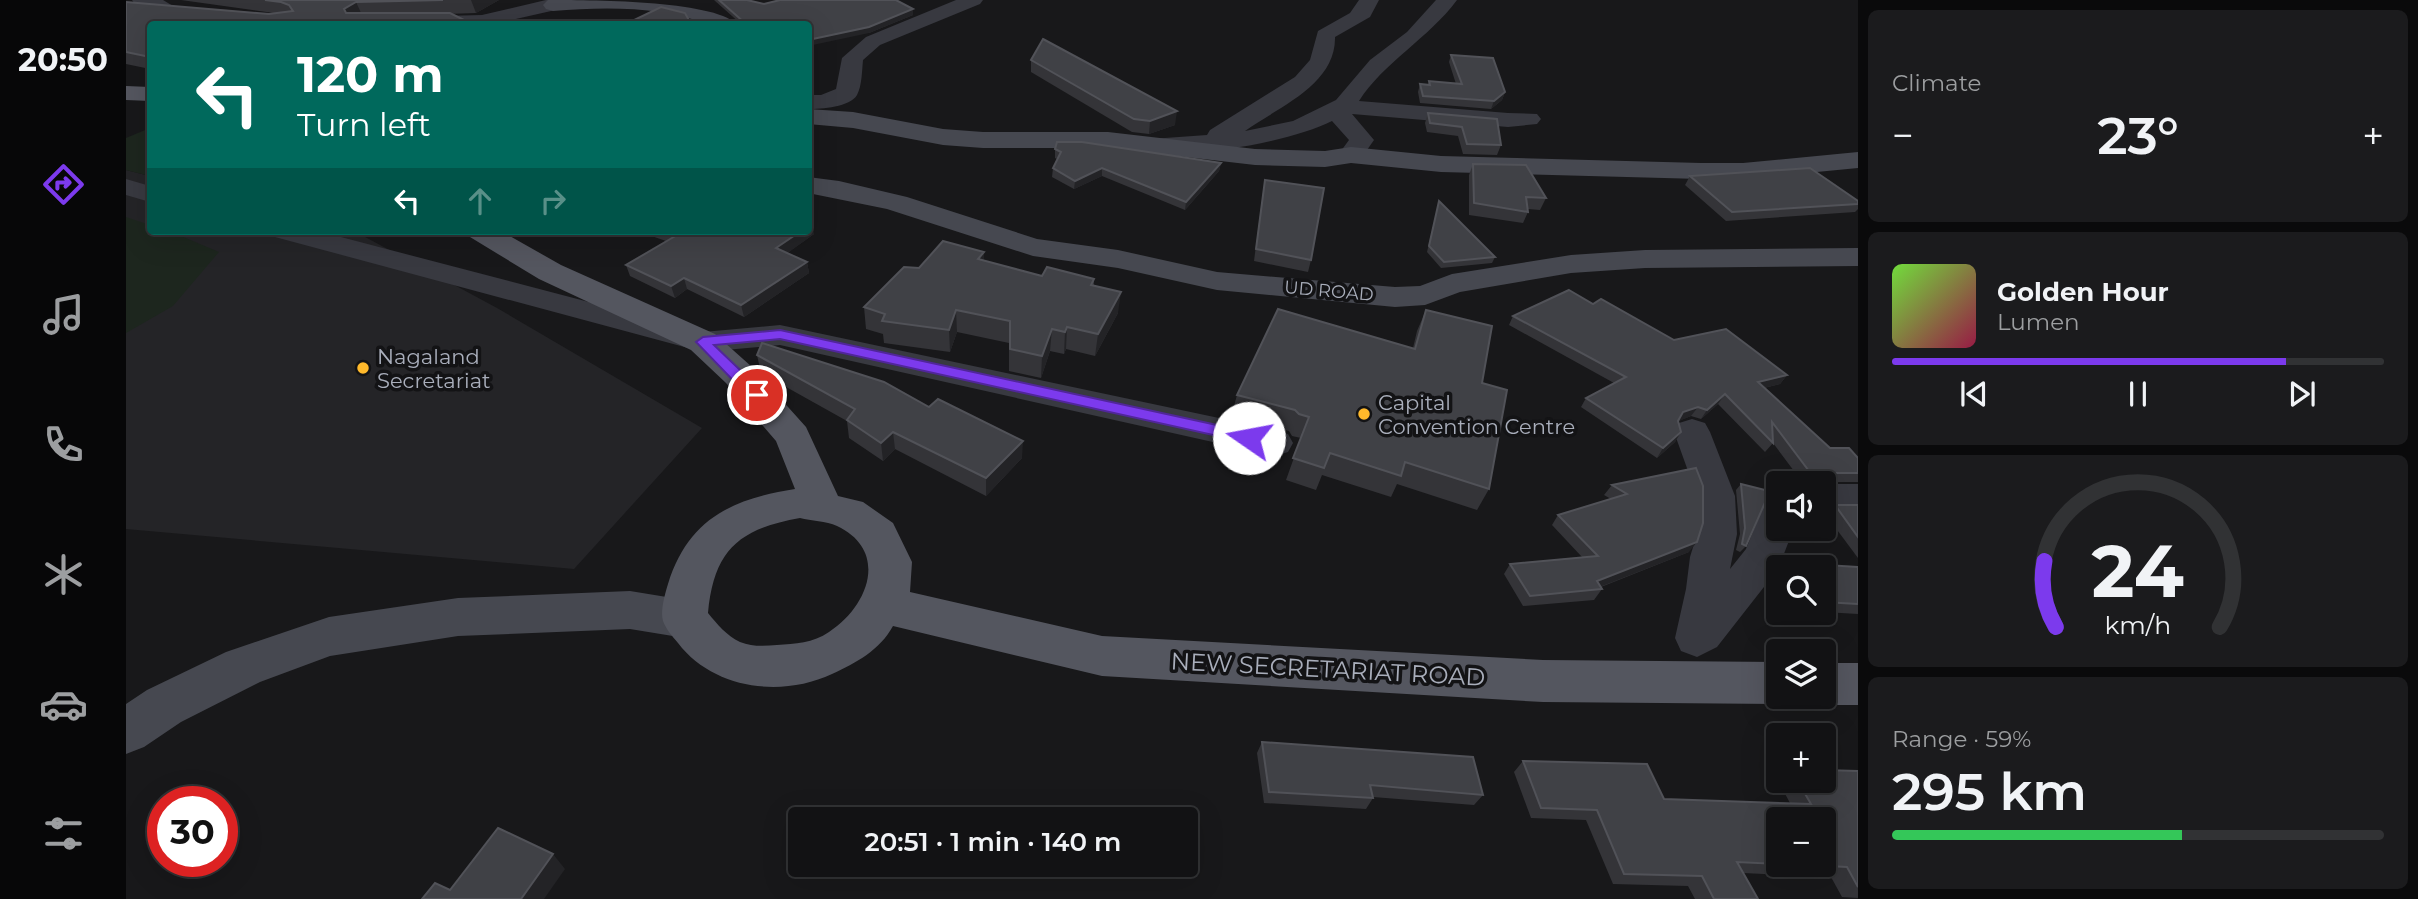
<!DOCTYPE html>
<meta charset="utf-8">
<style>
:root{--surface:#121214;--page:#1b1b1d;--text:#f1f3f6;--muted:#9c9ea0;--line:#313234;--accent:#7c3aed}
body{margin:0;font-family:Montserrat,sans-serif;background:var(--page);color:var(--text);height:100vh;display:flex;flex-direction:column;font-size:26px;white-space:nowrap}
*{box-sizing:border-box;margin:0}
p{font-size:23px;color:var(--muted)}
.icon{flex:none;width:38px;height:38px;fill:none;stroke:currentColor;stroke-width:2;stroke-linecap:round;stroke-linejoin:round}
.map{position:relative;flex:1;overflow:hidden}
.panel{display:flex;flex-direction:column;gap:10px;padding:10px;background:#0a0a0b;width:560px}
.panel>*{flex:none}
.banner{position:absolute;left:21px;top:21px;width:665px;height:214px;border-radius:7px;box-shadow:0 7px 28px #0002,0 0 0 2px var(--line);background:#00695c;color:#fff;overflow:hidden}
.fabs{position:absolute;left:1640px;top:471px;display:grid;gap:14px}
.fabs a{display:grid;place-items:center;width:70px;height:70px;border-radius:7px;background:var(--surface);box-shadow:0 7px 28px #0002,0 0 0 2px var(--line);font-size:35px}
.speed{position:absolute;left:21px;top:786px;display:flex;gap:14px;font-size:35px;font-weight:700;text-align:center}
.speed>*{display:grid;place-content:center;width:91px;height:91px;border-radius:50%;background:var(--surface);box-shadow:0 7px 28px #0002,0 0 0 2px var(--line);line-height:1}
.speed .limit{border:10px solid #d22;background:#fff;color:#111}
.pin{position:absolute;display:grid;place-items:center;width:60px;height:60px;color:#fff;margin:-30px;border:4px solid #fff;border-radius:50%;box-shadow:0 2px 7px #0007}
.me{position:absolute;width:77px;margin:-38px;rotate:282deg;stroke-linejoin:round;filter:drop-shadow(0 0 5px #0008)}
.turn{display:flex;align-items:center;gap:24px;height:147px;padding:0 35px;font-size:32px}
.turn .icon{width:91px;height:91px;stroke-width:2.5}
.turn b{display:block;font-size:49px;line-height:60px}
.lanes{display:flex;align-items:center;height:66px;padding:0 35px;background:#0003;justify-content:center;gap:35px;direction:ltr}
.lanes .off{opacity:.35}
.big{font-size:52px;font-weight:600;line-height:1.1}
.panel .tile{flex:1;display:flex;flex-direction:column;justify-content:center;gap:10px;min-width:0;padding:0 24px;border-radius:10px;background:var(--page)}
.panel .dial{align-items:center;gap:0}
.dial svg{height:182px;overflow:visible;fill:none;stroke:var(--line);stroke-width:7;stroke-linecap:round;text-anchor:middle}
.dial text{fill:var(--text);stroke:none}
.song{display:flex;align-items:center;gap:21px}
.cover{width:84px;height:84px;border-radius:10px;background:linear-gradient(135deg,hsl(100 70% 55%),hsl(340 70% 35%))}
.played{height:7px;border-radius:4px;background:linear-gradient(90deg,var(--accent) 80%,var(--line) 80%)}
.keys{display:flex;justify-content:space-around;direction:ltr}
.heat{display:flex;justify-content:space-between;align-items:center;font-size:38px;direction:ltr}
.charge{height:10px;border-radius:5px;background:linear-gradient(90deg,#34c759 59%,var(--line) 0)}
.trip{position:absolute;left:662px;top:807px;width:410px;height:70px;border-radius:7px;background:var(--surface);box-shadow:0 7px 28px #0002,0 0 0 2px var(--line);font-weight:600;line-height:70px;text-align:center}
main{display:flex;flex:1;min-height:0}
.menu{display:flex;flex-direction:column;width:126px;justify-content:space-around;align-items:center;background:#070708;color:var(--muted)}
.menu .icon{width:49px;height:49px}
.menu .on{color:var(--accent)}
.menu b{font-size:32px;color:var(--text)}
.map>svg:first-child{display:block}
.built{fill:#242427}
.green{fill:#1d261e}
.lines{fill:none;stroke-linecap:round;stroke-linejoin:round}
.street{fill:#383940;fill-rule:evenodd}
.secondary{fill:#464850;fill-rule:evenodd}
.primary{fill:#54565f;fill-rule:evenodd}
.wall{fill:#343438}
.shaded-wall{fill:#232326}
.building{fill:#404146;stroke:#515258;stroke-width:2}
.route{fill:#7c3aed;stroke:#51269a;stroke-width:2}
.poi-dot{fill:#ffb92b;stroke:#131315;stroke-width:2.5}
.labels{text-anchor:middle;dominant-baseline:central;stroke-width:7;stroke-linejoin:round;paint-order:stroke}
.far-street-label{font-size:18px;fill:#a9aebb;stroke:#131315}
.poi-label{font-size:21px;fill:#a9aebb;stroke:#131315;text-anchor:start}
.near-street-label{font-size:24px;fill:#a9aebb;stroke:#131315}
</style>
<main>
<nav class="menu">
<b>20:50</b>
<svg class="icon on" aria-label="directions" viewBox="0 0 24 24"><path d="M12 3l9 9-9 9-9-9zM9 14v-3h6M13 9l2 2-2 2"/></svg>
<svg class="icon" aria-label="music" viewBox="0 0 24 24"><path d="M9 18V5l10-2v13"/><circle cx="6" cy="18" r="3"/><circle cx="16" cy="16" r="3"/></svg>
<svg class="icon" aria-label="phone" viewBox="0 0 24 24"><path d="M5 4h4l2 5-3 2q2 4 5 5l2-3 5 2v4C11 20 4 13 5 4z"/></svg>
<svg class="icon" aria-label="climate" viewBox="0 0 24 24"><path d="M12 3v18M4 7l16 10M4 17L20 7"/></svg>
<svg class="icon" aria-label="car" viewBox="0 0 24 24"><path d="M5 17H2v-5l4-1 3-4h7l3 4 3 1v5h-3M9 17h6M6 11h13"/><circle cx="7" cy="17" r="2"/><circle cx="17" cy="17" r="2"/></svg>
<svg class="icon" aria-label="filters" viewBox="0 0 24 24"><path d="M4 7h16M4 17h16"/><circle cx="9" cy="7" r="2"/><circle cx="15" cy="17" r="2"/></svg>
</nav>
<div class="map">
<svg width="1732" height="899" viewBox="0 0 1732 899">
<rect width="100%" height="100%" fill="#18181a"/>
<polygon class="built" points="0,170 24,176 24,231 228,231 371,308 576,428 448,569 0,529"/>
<g class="green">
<polygon points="24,128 24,176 0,170 0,138"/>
<polygon points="0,217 24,225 24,231 43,231 93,252 47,306 0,333"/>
</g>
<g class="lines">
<g class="street">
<polygon points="6,0 37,0 47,6 37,12 9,4"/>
<polygon points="420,0 440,0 434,9 367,24 226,24 229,20 236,18 356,15"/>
<path d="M830 0H857L854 4 754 45 737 60C736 70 736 86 731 95 724 107 696 109 682 109V95H695L710 89 716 58 740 37Z"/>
<path d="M1233 0H1253L1244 17 1209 37C1210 85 1152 107 1119 131L1167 121 1210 100 1244 60 1281 32 1310 0H1331C1303 38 1258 62 1233 101L1382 113 1411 114 1415 119 1411 124 1382 127 1226 114 1248 140 1234 160 1225 163 1216 160 1212 155 1223 140 1206 121C1166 141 1069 160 1025 149L1022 144 1025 139 1081 135 1084 130 1169 77 1184 60 1192 31 1224 13Z"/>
<polygon points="0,179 24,186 24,202 0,195"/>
<polygon points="145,231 192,231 577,332 654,325 1149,430 1162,434 1167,443 1162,452 1149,456 654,345 577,352 149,237"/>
<polygon points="1566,419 1579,423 1584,432 1609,496 1611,534 1604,569 1620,549 1638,505 1652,501 1652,528 1668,528 1652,569 1591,647 1571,657 1555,651 1549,638 1560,589 1564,557 1571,534 1571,496 1548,432 1553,423"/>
<rect x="1698" y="484" width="34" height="28"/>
</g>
<g class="secondary">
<path d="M422 0C459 0 588 0 610 24 583 27 561 16 535 12 499 7 463 8 427 11L420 9 417 5Z"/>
<polygon points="682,109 727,112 817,129 857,132 982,132 1129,149 1199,151 1225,147 1315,156 1575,163 1617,163 1732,152 1732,168 1617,179 1575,179 1315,172 1225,163 1199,167 1129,165 982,148 857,148 817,145 727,128 682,124"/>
<polygon points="682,177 713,181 781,197 911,239 992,250 1091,272 1269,287 1294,286 1326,274 1445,255 1519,250 1732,248 1732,266 1519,268 1445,273 1334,292 1299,305 1269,307 1091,290 992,268 907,256 761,209 682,193"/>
<polygon points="504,591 559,600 575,606 582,619 575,632 559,638 504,629 332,636 204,656 134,682 55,722 18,747 0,754 0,704 21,690 100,652 203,617 332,598"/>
</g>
<g class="primary">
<polygon points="0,86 24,87 24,101 0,100"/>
<path d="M339 231H375L435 265 589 334 626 367 680 427 712 496 737 502 767 523 786 562 784 592 976 636 1417 660 1652 662V696H1670L1652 704 1417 702 976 676 767 626C754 650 730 663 706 674 655 698 587 689 552 643 546 636 540 629 537 621 534 611 539 594 542 584 562 519 606 499 669 489L650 441 600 383 565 350 413 279 344 237ZM674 518C685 521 700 521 711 526 764 551 742 607 703 632 687 643 669 644 651 645 639 646 626 647 614 642 601 636 591 624 582 613 588 550 613 529 674 518Z"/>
<polygon points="1698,663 1732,663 1732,705 1698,705 1681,699 1680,696 1698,696"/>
</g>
</g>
<g class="wall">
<polygon points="55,0 373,0 350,13 24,24 24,69 0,64 0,2 143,14 148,13"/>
<polygon points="588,0 621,0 638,4 787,9 787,15 743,33 682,24 615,24"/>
<polygon points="1325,55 1379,92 1376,100 1365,109 1294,103 1292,92 1294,84 1302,85 1303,81 1330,84 1323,62"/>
<polygon points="905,60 1049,125 1023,134 1006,132 905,72"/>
<polygon points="1302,113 1371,119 1375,145 1371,155 1337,154 1332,136 1301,132 1299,123"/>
<polygon points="929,149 1095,163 1093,171 1059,210 976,176 948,189 926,177 927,168 931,159 929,158"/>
<polygon points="1347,164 1420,198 1414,210 1402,209 1402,212 1397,223 1343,215 1343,175"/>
<polygon points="1564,176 1732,201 1732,209 1729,212 1600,221 1559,185"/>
<polygon points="1139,180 1185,260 1182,272 1128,261 1137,192"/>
<polygon points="1313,201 1369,257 1366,263 1315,268 1301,252"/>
<polygon points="511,231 682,231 688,234 661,253 681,262 683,273 618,317 561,289 549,298 504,276 500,265 540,241"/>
<polygon points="858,252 858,261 916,276 968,279 968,285 992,313 969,356 940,349 938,354 924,351 915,378 883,371 883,343 831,332 824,352 758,343 757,334 740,329 738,307 793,268"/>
<polygon points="1467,304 1548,340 1661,375 1654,384 1638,388 1704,448 1732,458 1732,482 1704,482 1704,499 1698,506 1698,483 1677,483 1647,443 1639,452 1592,404 1575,419 1565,416 1552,421 1555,432 1549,442 1531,458 1455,407 1460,398 1488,383 1383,325 1387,316"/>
<polygon points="1300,310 1356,383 1363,489 1351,510 1271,484 1265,497 1196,475 1190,490 1160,480 1175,438 1166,436 1163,431 1105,417 1111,395 1287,348 1291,331"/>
<polygon points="631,355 803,407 896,458 860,496 769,449 757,461 723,438 721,421 635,373"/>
<polygon points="1570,468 1563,552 1475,587 1476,589 1468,600 1397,606 1378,574 1384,564 1456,557 1426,525 1432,515 1485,499 1478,495 1486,485"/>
<polygon points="1615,484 1641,501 1639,502 1620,546 1614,552 1610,550 1614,534 1610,490"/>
<polygon points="1709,505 1732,505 1732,558 1700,515"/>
<polygon points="1667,563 1732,567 1732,614 1698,612 1698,567 1663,567"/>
<polygon points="1136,742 1357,795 1348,805 1247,797 1247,798 1240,809 1138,803 1131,753"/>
<polygon points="1397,761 1538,799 1664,803 1651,779 1652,778 1652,780 1698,780 1732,771 1732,898 1716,897 1705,877 1617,873 1632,899 1569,899 1562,886 1487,884 1460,820 1405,818 1388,772"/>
<polygon points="823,864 880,864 878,875"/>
</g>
<g class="shaded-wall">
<polygon points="345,0 373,0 350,13"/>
<polygon points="230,2 236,15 224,22 218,9"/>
<polygon points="787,9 787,15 743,33 682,46 682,40"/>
<polygon points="1379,92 1376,100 1365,109 1368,101"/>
<polygon points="1051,111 1049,125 1023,134 1024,121"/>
<polygon points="1095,163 1093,171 1059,210 1060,202"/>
<polygon points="976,168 976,176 948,189 949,181"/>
<polygon points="686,223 688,234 652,260 650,248 675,231 682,231 682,226"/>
<polygon points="858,252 858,273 852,259"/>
<polygon points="681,262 683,273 618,317 615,305"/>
<polygon points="558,278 561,289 549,298 545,286"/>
<polygon points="995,292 992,313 969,356 972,334"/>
<polygon points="830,310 831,332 824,352 823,330"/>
<polygon points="941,327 940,349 938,354 939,332"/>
<polygon points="926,329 924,351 915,378 916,356"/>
<polygon points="1661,375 1654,384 1625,391 1632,382"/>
<polygon points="1599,394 1592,404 1575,419 1581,410"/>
<polygon points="1572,407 1565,416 1551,422 1557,412"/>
<polygon points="767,432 769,449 757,461 755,443"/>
<polygon points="1555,432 1549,442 1531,458 1537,448"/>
<polygon points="897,441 896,458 860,496 860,478"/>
<polygon points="1571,542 1563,552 1466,590 1471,581"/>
<polygon points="427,854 439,869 418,899 395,899"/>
</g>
<g class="building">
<polygon points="139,0 317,0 230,2 218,9 220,13 324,13 346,24 24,24 24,57 0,52 0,2 143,14 167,11 163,5 155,2"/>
<polygon points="593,0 621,0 638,4 654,0 770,0 787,9 743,27 682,40 682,24 620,24"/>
<polygon points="535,7 559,13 565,24 500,24"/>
<polygon points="917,39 1051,111 1024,121 1008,119 905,60"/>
<polygon points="1325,55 1367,58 1379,92 1368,101 1297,96 1294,84 1304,85 1303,81 1336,84"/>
<polygon points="1302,113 1371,119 1375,145 1341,144 1336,127 1304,123"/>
<polygon points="931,142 956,142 1095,163 1060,202 976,168 949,181 927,168 935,152 929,149"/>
<polygon points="1347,164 1400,165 1420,198 1400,197 1402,212 1348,203"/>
<polygon points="1684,168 1732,201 1732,204 1606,212 1564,176"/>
<polygon points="1139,180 1198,188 1185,260 1130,249"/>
<polygon points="1313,201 1369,257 1318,262 1303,246"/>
<polygon points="540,231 675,231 650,248 681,262 615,305 558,278 545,286 500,265 551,235"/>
<polygon points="817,241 858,252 852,259 916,276 921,267 968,279 965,285 995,292 972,334 941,327 939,332 926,329 916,356 884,349 884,321 830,310 823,330 756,321 759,314 738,307 778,267 793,268"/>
<polygon points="1443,290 1467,304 1475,299 1548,340 1600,329 1661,375 1632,382 1704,448 1723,448 1732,458 1732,473 1705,473 1704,499 1698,491 1698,483 1692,483 1646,422 1647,443 1599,394 1581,410 1572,407 1557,412 1552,421 1555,432 1537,448 1460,398 1500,377 1387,316"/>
<polygon points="1152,309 1289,349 1300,310 1366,326 1356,383 1381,390 1363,489 1279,462 1275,476 1204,453 1198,468 1167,458 1183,417 1173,414 1169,410 1111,395"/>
<polygon points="636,343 758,382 803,407 812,399 897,441 860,478 767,432 755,443 721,420 729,409 631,355"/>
<polygon points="1570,468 1577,486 1577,523 1571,542 1471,581 1476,589 1404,596 1384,564 1472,556 1432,515 1501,494 1486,485"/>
<polygon points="1615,484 1647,492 1647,495 1641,498 1620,546 1616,544 1619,528"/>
<polygon points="1709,505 1732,505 1732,537"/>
<polygon points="1667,563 1732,567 1732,604 1698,602 1698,567 1669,567"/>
<polygon points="1136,742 1347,757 1357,795 1244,785 1247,798 1143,792"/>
<polygon points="1397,761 1521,764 1538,799 1685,804 1671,780 1698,780 1698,770 1732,771 1732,887 1721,867 1663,864 1698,864 1698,819 1652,819 1652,864 1611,862 1632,899 1588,899 1576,876 1498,874 1471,810 1415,808"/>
<polygon points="828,814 858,819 827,819"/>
<polygon points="372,828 427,854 395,899 296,899 309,883 324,890"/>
<polygon points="851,864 879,864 878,870"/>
</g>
<polygon class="route" points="654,330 1123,432 1131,438 1123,443 654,339 588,345 636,391 638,395 636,399 625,399 570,342 577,337"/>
<g class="poi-dot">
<circle cx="237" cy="368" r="7"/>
<circle cx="1238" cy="414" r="7"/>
</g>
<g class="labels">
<g class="far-street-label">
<text transform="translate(1203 291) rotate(5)">UD ROAD</text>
</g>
<g class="poi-label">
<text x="251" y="356">Nagaland<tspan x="251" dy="24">Secretariat</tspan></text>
<text x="1252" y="402">Capital<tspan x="1252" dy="24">Convention Centre</tspan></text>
</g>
<g class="near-street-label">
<text transform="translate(1202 669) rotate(3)">NEW SECRETARIAT ROAD</text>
</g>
</g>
</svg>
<div class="fabs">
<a><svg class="icon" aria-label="sound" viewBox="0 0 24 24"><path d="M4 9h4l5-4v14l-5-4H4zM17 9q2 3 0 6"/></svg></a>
<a><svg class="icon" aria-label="search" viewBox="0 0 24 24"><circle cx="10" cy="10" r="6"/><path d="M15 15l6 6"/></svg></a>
<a><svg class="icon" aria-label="layers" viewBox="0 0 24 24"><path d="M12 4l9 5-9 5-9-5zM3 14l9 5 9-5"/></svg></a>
<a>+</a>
<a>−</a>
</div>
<div class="speed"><div class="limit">30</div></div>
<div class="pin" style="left:631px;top:395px;background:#d93025"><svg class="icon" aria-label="arrive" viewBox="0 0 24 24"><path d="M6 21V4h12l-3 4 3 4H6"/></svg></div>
<svg class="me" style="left:1123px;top:438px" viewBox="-20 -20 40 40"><circle r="19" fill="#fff"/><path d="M0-13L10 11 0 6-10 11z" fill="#7c3aed"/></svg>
<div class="trip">20:51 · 1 min · 140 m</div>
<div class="banner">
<div class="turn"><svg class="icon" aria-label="left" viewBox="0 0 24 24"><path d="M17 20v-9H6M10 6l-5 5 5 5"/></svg><div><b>120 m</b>Turn left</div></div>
<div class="lanes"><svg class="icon" aria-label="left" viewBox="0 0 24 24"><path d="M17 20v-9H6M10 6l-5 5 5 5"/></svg><svg class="icon off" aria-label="ahead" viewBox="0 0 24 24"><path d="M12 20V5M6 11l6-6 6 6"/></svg><svg class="icon off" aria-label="right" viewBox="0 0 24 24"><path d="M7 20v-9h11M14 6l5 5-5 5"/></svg></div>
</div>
</div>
<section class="panel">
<div class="tile"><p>Climate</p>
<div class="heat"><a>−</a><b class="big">23°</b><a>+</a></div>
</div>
<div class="tile">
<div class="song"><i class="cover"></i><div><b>Golden Hour</b><p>Lumen</p></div></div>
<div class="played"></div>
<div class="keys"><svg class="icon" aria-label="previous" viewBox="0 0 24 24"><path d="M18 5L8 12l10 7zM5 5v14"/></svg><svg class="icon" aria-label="pause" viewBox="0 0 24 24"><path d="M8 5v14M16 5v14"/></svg><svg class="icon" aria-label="next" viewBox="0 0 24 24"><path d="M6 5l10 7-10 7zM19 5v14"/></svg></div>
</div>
<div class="tile dial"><svg viewBox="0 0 100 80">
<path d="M14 69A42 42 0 1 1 86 69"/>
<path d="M14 69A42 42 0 0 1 9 40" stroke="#7c3aed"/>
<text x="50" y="56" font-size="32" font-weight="700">24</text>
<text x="50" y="72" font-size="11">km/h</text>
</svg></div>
<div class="tile"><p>Range · 59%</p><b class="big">295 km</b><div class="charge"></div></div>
</section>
</main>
